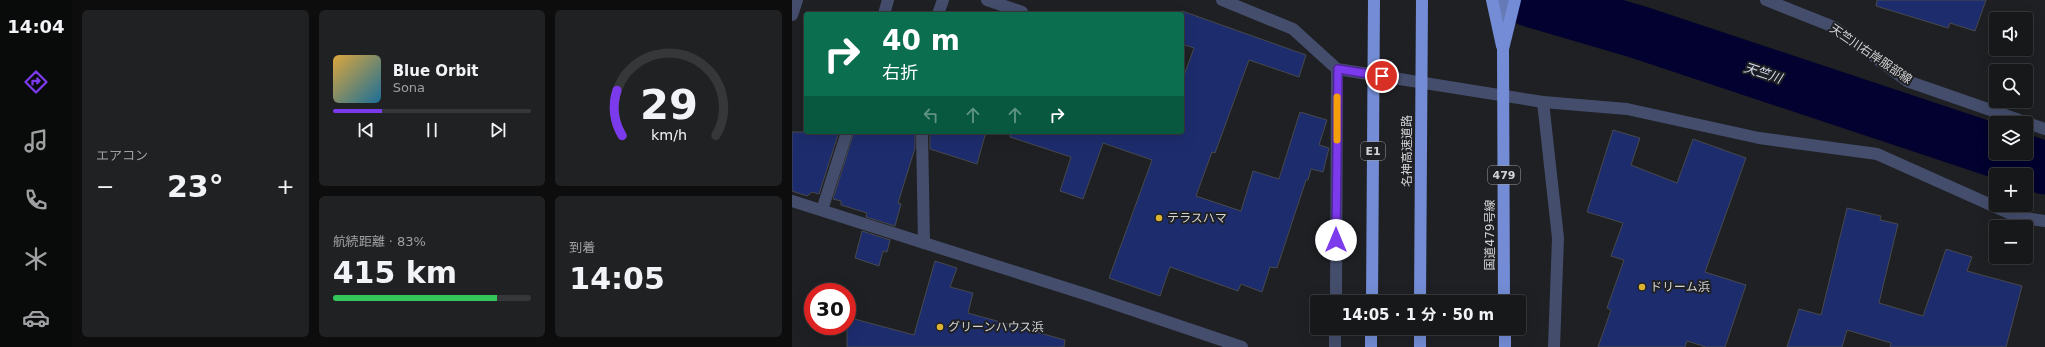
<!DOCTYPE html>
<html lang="ja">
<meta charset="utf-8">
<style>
:root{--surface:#17181a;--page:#202123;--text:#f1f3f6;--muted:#9ea0a2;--line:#363739;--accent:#7c3aed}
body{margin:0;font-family:"DejaVu Sans","Noto Sans JP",sans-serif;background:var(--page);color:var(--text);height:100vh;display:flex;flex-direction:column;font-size:15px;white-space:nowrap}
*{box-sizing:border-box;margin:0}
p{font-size:13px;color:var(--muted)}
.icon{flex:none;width:22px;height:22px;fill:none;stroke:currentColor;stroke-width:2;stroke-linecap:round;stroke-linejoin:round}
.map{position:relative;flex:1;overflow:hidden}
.details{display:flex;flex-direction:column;gap:10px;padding:10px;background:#0d0d0e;width:720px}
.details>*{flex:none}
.banner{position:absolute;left:12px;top:12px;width:380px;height:122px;border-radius:4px;box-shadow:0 4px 16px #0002,0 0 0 1px var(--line);background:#0b6e4f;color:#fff;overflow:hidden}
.tools{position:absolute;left:1197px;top:12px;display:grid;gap:8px}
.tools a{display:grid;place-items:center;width:44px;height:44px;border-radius:4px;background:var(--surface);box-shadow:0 4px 16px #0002,0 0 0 1px var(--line);font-size:20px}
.speed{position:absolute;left:12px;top:283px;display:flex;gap:8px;font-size:20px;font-weight:700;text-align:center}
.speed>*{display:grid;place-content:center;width:52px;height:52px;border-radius:50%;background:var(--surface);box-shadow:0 4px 16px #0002,0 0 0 1px var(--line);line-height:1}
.speed .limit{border:6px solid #d22;background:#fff;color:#111}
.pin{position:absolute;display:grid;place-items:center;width:34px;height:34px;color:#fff;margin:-17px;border:2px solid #fff;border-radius:50%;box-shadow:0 1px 4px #0007}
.me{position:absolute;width:44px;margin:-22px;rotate:0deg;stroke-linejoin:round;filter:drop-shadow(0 0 3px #0008)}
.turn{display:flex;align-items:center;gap:14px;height:84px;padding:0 12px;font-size:18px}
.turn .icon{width:52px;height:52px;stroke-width:2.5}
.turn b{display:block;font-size:28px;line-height:34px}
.lanes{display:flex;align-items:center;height:38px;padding:0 12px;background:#0003;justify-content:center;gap:20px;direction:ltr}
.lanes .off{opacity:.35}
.big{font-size:30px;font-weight:700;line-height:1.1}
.details .widget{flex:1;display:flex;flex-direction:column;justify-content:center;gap:6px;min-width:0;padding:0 14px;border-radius:6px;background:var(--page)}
.details .dial{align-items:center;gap:0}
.dial svg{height:104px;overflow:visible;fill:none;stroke:var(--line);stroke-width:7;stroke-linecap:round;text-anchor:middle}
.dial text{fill:var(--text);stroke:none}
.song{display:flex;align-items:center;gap:12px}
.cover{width:48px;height:48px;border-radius:6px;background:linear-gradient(135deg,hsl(40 70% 55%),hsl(200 70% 35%))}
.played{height:4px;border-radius:2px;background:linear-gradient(90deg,var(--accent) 25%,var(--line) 25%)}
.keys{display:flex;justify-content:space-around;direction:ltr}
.heat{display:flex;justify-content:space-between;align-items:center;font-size:22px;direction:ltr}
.charge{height:6px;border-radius:3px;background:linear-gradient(90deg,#34c759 83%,var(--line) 0)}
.details .tiles{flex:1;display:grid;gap:10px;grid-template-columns:repeat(3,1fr)}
.widget:first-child{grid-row:span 2}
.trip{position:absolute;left:518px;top:295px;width:216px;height:40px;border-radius:4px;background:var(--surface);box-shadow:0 4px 16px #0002,0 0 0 1px var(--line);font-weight:700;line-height:40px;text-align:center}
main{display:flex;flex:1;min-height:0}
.tab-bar{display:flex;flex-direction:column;width:72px;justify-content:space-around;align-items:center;background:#090a0a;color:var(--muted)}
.tab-bar .icon{width:28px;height:28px}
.tab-bar .current{color:var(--accent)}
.tab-bar b{font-size:18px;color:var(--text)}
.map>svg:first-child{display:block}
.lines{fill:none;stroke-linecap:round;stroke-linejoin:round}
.river{stroke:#02012f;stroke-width:53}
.building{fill:#1d2c6d;stroke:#47494c}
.minor{stroke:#444e6c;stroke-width:12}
.major{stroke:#667ab7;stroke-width:12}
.highway{stroke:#738cd5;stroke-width:12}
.highway-bridge{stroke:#738cd5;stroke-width:12}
.route-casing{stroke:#51269a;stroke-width:10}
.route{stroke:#7c3aed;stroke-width:7}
.slow{stroke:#f59e0b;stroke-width:7}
.poi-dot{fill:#dcb233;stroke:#1f2023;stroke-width:1.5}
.labels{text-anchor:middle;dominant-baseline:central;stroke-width:4;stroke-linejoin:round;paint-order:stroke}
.shield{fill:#1f2023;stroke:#9d9da0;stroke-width:1}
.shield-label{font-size:11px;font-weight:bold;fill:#d3d3d5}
.street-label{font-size:12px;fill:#d3d3d5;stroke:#1f2023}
.poi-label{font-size:12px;fill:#d3d3d5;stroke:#1f2023;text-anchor:start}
.water-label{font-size:13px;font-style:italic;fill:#d4dcf0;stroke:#1f2023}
</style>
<main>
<nav class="tab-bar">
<b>14:04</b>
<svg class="icon current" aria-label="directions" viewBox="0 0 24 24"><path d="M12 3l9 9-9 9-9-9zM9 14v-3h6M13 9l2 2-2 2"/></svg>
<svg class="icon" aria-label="music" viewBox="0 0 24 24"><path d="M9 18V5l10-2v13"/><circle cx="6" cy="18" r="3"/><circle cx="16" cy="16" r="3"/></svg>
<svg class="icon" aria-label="phone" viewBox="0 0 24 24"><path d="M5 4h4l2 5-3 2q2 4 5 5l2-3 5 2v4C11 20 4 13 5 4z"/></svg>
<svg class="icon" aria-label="climate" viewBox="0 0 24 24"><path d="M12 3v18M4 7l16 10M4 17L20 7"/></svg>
<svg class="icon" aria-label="car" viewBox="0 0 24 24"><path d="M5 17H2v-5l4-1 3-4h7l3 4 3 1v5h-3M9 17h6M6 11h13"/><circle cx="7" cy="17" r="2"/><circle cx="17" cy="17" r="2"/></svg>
</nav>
<section class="details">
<div class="tiles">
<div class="widget"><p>エアコン</p>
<div class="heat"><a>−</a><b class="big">23°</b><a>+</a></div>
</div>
<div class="widget">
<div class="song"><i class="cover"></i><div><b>Blue Orbit</b><p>Sona</p></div></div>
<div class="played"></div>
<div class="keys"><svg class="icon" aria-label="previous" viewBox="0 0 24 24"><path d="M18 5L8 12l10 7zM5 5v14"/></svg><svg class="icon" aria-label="pause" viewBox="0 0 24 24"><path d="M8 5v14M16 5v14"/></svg><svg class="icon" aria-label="next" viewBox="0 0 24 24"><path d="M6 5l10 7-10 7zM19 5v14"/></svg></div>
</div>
<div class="widget dial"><svg viewBox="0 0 100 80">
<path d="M14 69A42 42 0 1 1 86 69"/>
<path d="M14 69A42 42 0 0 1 10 34" stroke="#7c3aed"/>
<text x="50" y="56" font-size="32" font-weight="700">29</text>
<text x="50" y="72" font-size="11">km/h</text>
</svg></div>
<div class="widget"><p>航続距離 · 83%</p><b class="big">415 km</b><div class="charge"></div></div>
<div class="widget"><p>到着</p><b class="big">14:05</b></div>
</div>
</section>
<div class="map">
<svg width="1253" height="347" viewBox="0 0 1253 347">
<rect width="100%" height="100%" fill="#1f2023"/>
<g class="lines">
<g class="river">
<polyline points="737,0 846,32 1204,151"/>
<polyline points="1210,153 1253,168"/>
</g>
</g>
<g class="building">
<polygon points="1085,0 1194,0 1183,31 1158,23 1156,28 1084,6"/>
<polygon points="390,11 514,55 507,77 457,60 423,153 420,152 404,196 449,211 461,171 487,179 508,112 535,120 527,145 537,148 531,172 519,169 516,180 514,180 485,268 478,267 470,292 449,284 446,291 378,267 368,296 317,278 360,160 311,143 291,199 268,191 279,157 218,137 218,132 390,132 390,81 402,48 390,44"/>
<polygon points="821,130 848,138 839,165 885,183 901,139 954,158 913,272 954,285 933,347 914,347 895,341 893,347 806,347 819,310 815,308 832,260 819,256 831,223 795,212"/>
<polygon points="0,132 47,132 27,194 20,192 15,196 0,191"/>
<polygon points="62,132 123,132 123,148 106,203 109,204 103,226 74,217 75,213 49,205 49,201 41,199"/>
<polygon points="138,132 194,132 185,164 138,149"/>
<polygon points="1055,208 1089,216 1088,220 1106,224 1087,303 1131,316 1154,249 1180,257 1175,271 1230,286 1214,347 1098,347 1099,343 1055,330 1050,347 995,347 1007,309 1029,315"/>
<polygon points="70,231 98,240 95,252 91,251 87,266 63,258"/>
<polygon points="143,261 165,268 158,287 181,293 176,313 273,340 272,347 55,347 55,317 122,335"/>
</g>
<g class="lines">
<g class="minor">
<polyline points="195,0 230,12"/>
<polyline points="430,0 501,29 545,69 751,102 835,109 967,138 1085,154 1226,217 1253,221"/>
<polyline points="974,0 1042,27 1115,81 1253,129"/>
<polyline points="92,14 96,0"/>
<polyline points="146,14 151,0"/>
<polyline points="0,15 5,0"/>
<polyline points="751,102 766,238 762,347"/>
<polyline points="130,132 132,243"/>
<polyline points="0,201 299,296 450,347"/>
<polyline points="30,210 55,132"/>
<polyline points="544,302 545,69"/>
<polyline points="543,347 543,328"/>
</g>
<polyline class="major" points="711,39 712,0"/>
<g class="highway">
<polyline points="700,0 710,46"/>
<polyline points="711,49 723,0"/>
<polyline points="713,328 713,347"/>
<polyline points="579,347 579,328"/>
<polyline points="628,347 628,328"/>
</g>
<g class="highway-bridge">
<polyline points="711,49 712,302"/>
<polyline points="580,302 582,0"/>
<polyline points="628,302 630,0"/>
</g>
</g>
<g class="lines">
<g class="route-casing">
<polyline id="route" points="544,240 546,69 590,76"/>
</g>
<use href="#route" class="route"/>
<polyline class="slow" points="545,140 545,97"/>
</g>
<g class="poi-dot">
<circle cx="367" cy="218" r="4"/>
<circle cx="850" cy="287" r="4"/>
<circle cx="148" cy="327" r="4"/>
</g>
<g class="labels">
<g class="shield">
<rect x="569" y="142" width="24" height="18" rx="3"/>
<rect x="696" y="166" width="32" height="18" rx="3"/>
</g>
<g class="shield-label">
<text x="581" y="151">E1</text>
<text x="712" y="175">479</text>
</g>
<g class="street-label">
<text transform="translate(1079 54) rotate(34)">天竺川右岸服部線</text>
<text transform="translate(615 151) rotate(-90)">名神高速道路</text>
<text transform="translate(698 235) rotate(-90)">国道479号線</text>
</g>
<g class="poi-label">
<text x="375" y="218">テラスハマ</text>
<text x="858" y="287">ドリーム浜</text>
<text x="156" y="327">グリーンハウス浜</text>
</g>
<g class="water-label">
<text transform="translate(971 73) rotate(18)">天竺川</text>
</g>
</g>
</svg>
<div class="tools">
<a><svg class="icon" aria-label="sound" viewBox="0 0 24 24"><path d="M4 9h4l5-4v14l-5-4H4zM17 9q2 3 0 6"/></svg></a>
<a><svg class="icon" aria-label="search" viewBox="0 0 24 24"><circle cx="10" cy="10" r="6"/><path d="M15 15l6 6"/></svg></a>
<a><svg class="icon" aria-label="layers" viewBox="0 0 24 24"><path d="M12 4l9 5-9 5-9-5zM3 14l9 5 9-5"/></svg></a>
<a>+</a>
<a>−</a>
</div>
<div class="speed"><div class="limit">30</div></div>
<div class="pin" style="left:590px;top:76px;background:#d93025"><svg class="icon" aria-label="arrive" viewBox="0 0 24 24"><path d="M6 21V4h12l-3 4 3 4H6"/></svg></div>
<svg class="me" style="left:544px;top:240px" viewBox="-20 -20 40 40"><circle r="19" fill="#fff"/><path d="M0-13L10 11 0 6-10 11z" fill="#7c3aed"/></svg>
<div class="trip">14:05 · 1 分 · 50 m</div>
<div class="banner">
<div class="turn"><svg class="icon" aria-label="right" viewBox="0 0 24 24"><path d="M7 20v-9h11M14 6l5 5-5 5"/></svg><div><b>40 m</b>右折</div></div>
<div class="lanes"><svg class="icon off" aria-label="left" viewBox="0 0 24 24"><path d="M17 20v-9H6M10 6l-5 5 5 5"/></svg><svg class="icon off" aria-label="ahead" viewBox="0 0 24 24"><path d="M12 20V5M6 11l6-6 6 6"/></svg><svg class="icon off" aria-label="ahead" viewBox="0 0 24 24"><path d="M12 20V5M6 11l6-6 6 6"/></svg><svg class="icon" aria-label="right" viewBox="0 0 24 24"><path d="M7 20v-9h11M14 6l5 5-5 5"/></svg></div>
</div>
</div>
</main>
